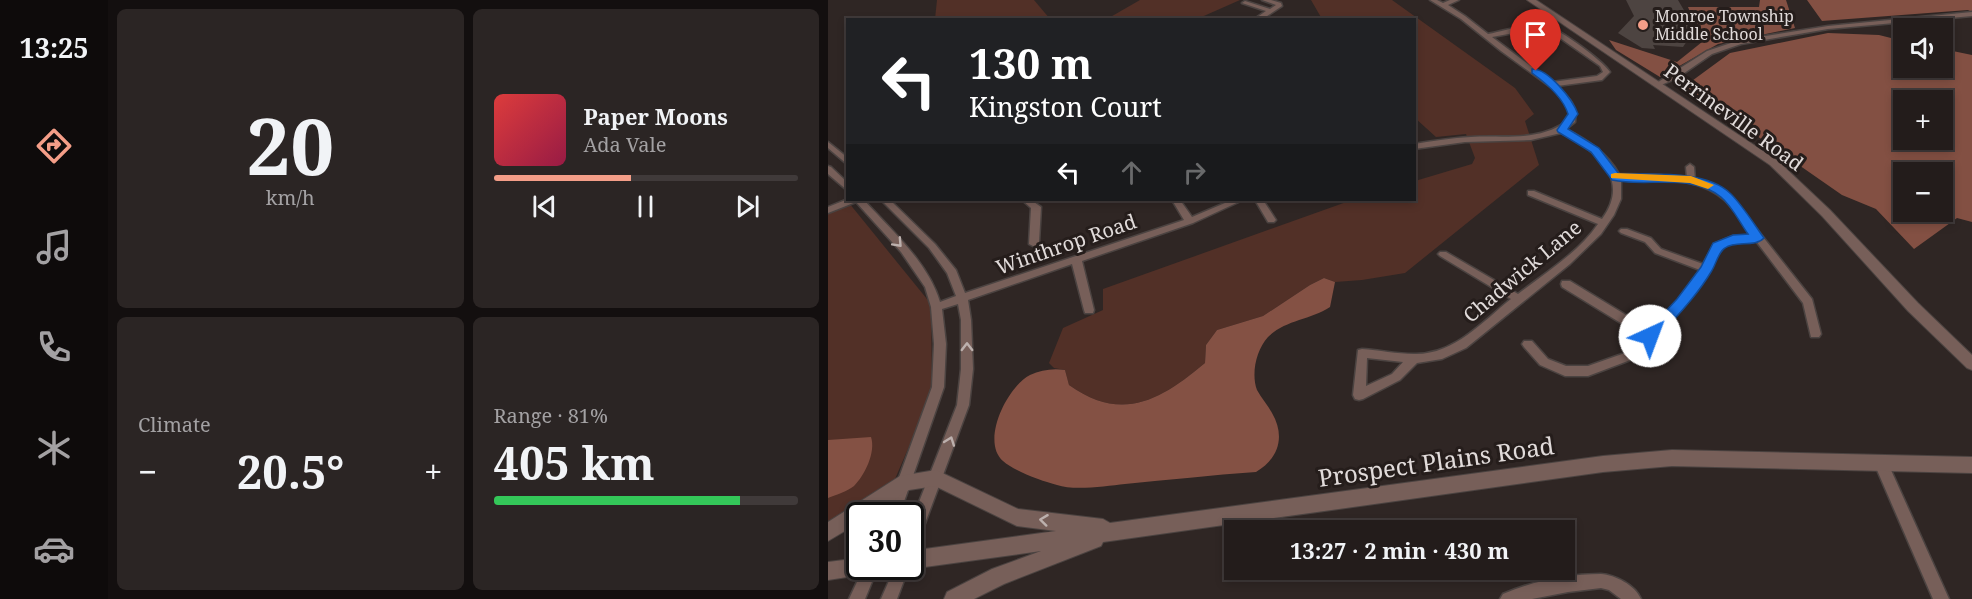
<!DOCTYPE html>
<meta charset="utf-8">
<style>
:root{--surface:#231c1b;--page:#2b2524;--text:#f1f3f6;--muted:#a3a1a3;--line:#403a3a;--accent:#f49e88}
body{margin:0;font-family:"Noto Serif",serif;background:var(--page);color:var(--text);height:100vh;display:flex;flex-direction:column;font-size:22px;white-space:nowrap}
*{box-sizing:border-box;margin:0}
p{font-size:20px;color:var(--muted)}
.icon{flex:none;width:33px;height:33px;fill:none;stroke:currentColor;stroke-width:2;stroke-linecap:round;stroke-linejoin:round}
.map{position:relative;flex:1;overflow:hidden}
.sheet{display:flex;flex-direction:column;gap:9px;padding:9px;background:#130f0f;width:720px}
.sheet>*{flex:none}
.banner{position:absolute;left:18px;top:18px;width:570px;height:183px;border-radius:0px;box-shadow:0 3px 9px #0003,0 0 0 2px var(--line);background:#202124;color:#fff;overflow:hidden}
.buttons{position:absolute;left:1065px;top:18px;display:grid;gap:12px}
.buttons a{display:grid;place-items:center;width:60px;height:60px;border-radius:0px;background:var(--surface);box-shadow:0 3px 9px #0003,0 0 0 2px var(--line);font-size:30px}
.speed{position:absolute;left:18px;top:502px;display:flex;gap:12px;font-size:30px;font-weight:700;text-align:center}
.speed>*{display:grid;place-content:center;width:78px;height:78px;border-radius:50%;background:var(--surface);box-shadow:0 3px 9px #0003,0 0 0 2px var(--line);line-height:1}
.speed .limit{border:3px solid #111;border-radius:9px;background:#fff;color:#111}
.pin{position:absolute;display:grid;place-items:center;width:51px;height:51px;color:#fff;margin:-62px -26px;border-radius:50% 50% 50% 0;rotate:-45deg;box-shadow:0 0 6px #0007}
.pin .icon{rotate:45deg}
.me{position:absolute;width:66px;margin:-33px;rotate:43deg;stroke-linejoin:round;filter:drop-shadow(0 0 4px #0008)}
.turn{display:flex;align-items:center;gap:21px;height:126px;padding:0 24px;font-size:27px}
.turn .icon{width:78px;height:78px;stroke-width:2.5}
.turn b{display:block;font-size:42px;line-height:51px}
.lanes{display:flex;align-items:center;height:57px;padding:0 24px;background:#0003;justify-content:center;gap:30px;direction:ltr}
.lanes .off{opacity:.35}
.big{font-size:45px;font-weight:700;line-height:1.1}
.sheet .widget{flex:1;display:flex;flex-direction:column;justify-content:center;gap:9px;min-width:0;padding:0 21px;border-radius:9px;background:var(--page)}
.sheet .dial{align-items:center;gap:0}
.dial b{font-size:78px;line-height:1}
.song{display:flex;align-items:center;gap:18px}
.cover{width:72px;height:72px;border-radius:9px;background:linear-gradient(135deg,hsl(0 70% 55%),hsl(340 70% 35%))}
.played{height:6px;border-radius:3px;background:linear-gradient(90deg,var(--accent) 45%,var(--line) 45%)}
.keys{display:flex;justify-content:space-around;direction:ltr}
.heat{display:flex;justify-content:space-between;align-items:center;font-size:33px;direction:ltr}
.charge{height:9px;border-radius:4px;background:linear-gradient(90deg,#34c759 81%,var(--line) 0)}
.sheet .tiles{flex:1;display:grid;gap:9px;grid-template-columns:repeat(2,1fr)}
.trip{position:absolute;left:396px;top:520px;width:351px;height:60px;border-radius:0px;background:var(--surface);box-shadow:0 3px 9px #0003,0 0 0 2px var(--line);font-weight:700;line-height:60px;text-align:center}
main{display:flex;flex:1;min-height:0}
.tabs{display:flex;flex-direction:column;width:108px;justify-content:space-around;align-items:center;background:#0e0b0b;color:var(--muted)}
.tabs .icon{width:42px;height:42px}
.tabs .selected{color:var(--accent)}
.tabs b{font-size:27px;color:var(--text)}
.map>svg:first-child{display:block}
.green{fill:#523027}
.forest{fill:#835043;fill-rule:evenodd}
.water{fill:#845144}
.building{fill:#4d4441}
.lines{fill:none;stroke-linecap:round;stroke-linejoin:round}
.minor-casing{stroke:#4b4341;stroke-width:3}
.tertiary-casing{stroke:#4b4341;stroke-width:2}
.minor{fill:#775f59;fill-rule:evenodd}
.tertiary{fill:#775f59;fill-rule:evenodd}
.oneway{stroke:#bcb0ad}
.route{fill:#1a73e8;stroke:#114b97;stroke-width:1.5}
.slow{fill:#f59e0b}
.poi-dot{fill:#f49e88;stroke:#251d1b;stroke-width:2}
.labels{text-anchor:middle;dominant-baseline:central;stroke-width:6;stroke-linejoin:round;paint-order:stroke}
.far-poi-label{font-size:16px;fill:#e1dbda;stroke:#251d1b;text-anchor:start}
.street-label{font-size:20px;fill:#e1dbda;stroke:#251d1b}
.near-street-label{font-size:24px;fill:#e1dbda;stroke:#251d1b}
</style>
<main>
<nav class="tabs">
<b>13:25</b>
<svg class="icon selected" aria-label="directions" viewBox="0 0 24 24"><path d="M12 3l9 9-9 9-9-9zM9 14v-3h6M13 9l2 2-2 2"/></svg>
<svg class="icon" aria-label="music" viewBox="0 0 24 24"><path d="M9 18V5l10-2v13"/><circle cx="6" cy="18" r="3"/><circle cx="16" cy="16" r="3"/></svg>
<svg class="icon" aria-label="phone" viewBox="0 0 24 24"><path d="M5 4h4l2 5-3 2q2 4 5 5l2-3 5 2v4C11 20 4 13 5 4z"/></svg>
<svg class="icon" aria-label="climate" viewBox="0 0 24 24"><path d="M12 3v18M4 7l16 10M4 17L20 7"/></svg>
<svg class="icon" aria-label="car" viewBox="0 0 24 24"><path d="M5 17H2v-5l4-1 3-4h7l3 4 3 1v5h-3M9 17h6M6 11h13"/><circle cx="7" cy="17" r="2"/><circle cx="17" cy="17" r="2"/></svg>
</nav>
<section class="sheet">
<div class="tiles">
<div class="widget dial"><b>20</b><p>km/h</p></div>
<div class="widget">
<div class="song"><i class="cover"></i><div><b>Paper Moons</b><p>Ada Vale</p></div></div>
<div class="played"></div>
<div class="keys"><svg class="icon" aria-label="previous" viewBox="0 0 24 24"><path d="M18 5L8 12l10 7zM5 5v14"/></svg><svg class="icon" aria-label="pause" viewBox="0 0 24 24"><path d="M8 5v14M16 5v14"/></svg><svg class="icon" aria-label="next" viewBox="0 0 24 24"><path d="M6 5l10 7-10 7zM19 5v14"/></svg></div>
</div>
<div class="widget"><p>Climate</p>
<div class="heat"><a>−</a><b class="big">20.5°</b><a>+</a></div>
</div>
<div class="widget"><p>Range · 81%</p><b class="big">405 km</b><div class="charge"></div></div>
</div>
</section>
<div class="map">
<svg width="1144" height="599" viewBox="0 0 1144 599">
<rect width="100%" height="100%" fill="#2f2624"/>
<g class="green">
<polygon points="109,0 206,0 222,19 107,19"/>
<polygon points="312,0 412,0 369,19 279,19"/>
<path d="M483 0H564L687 88 706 114 697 121 711 165 577 273 534 280 507 282 496 278 482 285 435 316 389 330 378 345 377 363C333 400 294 423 241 385L237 370 226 368 221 363 235 328 275 310V289L524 200H586L587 181 644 164 647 158 638 134 608 137 587 118 586 20 494 19Z"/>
<polygon points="21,203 103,304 104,393 61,493 0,531 0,213"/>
</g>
<g class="forest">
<polygon points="932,0 958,0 967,28 890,44 832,77 788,50 781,40 849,62 874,42 860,7 931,7"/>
<polygon points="979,0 1144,0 1144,12 1140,10 994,21"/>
<path d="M1000 33 1051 35 1075 41 1076 68H1114L1115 49 1144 55V222L1129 218 1086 249 1048 209 1014 195 857 86 902 53ZM1076 100H1114V140H1076ZM1076 172H1114V212H1076Z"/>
</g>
<g class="water">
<path d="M496 278 507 282 502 307C482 320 457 320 440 337 428 350 423 374 429 390 433 398 440 405 444 413 458 437 450 459 428 472 384 475 340 480 297 484 278 486 246 491 229 485 214 481 186 471 175 461 152 441 180 386 202 375 213 370 225 368 237 370L241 385C294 423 333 400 377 363L378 345 389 330 435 316 482 285Z"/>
<path d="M43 437C48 452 37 475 26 486 20 491 8 495 0 498V440Z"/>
</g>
<polygon class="building" points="798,0 850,0 867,29 855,47 825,45 827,49 814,48 790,33 806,16"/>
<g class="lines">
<g class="minor-casing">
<g id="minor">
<polygon points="434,0 443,0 453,3 454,6 433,20 425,20 438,11 414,3 417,1 442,9 448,5"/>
<path d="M602 0H609L615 3 622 0H631L620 5 637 16 660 34C676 31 697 24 712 24 726 24 774 60 782 72L774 80 729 86C741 98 749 104 747 122L738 129C760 140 779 153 791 174L831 175 859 178 858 167 862 164 866 167 867 180 888 187 901 194 984 299 993 334 991 337H983L975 303 928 241 906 242 893 248C875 285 857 307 828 336L827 339 805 359 760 376H737L712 365 696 347 694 344 696 341H704L720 359 738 366H760L797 353 814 336 734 287 733 284 734 281H742L821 329 850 300 872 270 827 253 817 242 793 233 791 231 793 229H799L823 238 833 249 875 264 886 244 905 236 923 235C915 224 904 205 894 198 867 176 825 179 793 180V199L786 215 773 234 742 264 638 348 614 359 589 363 572 380 535 399 531 400 527 399 525 395 530 350 534 349C551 350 569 354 586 354 626 355 654 322 683 299L612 256 610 254 612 252H618L690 294C717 273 750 253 770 224L700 195V191H706L774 219C804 178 767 150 733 133L703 140 637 142 586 149V144C605 141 624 138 643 137 676 135 711 142 739 121L741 111 735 100 724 88 673 51 633 19ZM713 28 722 31 772 66 775 72 769 76 724 82 664 37ZM539 358 575 362 564 374 538 386Z"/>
<polygon points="1144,12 1144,16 1000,29 913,44 884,54 849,78 831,86 827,84 879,51 912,40 1000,26"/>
<polygon points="0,142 20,158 20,165 0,148"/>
<polygon points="0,166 3,167 20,183 20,191 0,174"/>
<path d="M20 199 36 200C63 230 100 262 112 302L128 296 119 273 101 248 53 200H62L107 244 128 270 137 293 356 220 344 200H352L364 217 404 200H415L365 223 254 261 266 310 265 313H257L256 310 244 264 140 300 143 320 145 369 141 405 89 545 87 550 82 552V525L129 405 133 369V320L130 304 114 309 118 344 116 387 71 516H57L104 387 106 344 103 307 97 287 73 252 28 202 0 213V207Z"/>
<polygon points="194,200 203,200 213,207 211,242 215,244 217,246 215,248 209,248 201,244 203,208"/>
<polygon points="427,200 435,200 448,220 446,222 440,222"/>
<polygon points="1053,457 1058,459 1121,599 1105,599 1046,463 1048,459"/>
<polygon points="36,567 50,567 37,599 21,599"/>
<polygon points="67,567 81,567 69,599 53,599"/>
<path d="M773 574C787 575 807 585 813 599H793L781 590 773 588 740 592 704 599H672L675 594C705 581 740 574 773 574Z"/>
</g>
</g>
<g class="tertiary-casing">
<g id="tertiary">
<polygon points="699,0 708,0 950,161 1002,210 1090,303 1144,355 1144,370 1139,368 1080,311 994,216 942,165"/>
<polygon points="844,450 1144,457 1144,473 844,466 775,472 275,542 273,546 176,584 146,599 116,599 119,592 164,569 213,551 82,569 76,567 82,567 82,551 228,531 189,526 107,486 81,490 41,516 32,516 32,522 0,541 0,522 72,476 108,470 190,509 275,519 282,523 775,456"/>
<polygon points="32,558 32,567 41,567 39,574 0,580 0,562"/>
</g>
</g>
<use href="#minor" class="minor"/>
<use href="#tertiary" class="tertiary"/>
</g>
<defs><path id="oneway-chevron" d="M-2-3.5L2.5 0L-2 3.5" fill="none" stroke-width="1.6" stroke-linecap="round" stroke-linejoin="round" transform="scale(1.5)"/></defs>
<g class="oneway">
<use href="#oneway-chevron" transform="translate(70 243) rotate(47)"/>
<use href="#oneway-chevron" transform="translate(139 347) rotate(-90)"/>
<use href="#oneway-chevron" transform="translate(122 441) rotate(-70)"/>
<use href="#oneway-chevron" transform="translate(216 520) rotate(-173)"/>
</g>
<path class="route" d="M704 69C720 68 745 100 750 114L740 129 771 148 791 174C823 175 878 169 903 194 915 206 926 224 936 238 927 248 908 240 897 248 890 252 888 265 883 272 868 297 847 318 828 340H817L815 336 849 299 873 267 885 243 905 235 920 234C912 223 904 206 893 197 861 172 820 188 784 180L763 152 730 132 729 130 740 114C735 97 718 83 704 73Z"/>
<polygon class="slow" points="787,173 863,176 886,185 880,189 862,183 783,178 783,174"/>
<circle class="poi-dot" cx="815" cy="25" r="6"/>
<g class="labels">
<g class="far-poi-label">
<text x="827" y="16">Monroe Township<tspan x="827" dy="18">Middle School</tspan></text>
</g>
<g class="street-label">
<text transform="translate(906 117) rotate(36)">Perrineville Road</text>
<text transform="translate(238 244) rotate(-19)">Winthrop Road</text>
<text transform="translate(694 271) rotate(-40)">Chadwick Lane</text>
</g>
<g class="near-street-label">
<text transform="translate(608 461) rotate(-8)">Prospect Plains Road</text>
</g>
</g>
</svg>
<div class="buttons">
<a><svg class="icon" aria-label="sound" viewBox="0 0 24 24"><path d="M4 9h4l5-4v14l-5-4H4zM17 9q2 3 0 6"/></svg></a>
<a>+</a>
<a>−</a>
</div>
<div class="speed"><div class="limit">30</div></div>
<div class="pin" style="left:708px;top:71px;background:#d93025"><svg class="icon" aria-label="arrive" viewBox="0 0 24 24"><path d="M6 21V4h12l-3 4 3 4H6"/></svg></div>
<svg class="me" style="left:822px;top:336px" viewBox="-20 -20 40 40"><circle r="19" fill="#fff"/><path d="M0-13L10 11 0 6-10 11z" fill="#1a73e8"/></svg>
<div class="trip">13:27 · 2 min · 430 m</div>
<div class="banner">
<div class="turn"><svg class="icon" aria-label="left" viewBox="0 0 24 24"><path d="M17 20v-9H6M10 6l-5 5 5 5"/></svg><div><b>130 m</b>Kingston Court</div></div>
<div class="lanes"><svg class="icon" aria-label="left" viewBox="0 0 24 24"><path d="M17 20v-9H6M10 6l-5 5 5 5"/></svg><svg class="icon off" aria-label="ahead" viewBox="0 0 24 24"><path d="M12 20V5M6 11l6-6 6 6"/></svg><svg class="icon off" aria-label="right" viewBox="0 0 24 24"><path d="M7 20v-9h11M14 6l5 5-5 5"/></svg></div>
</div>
</div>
</main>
